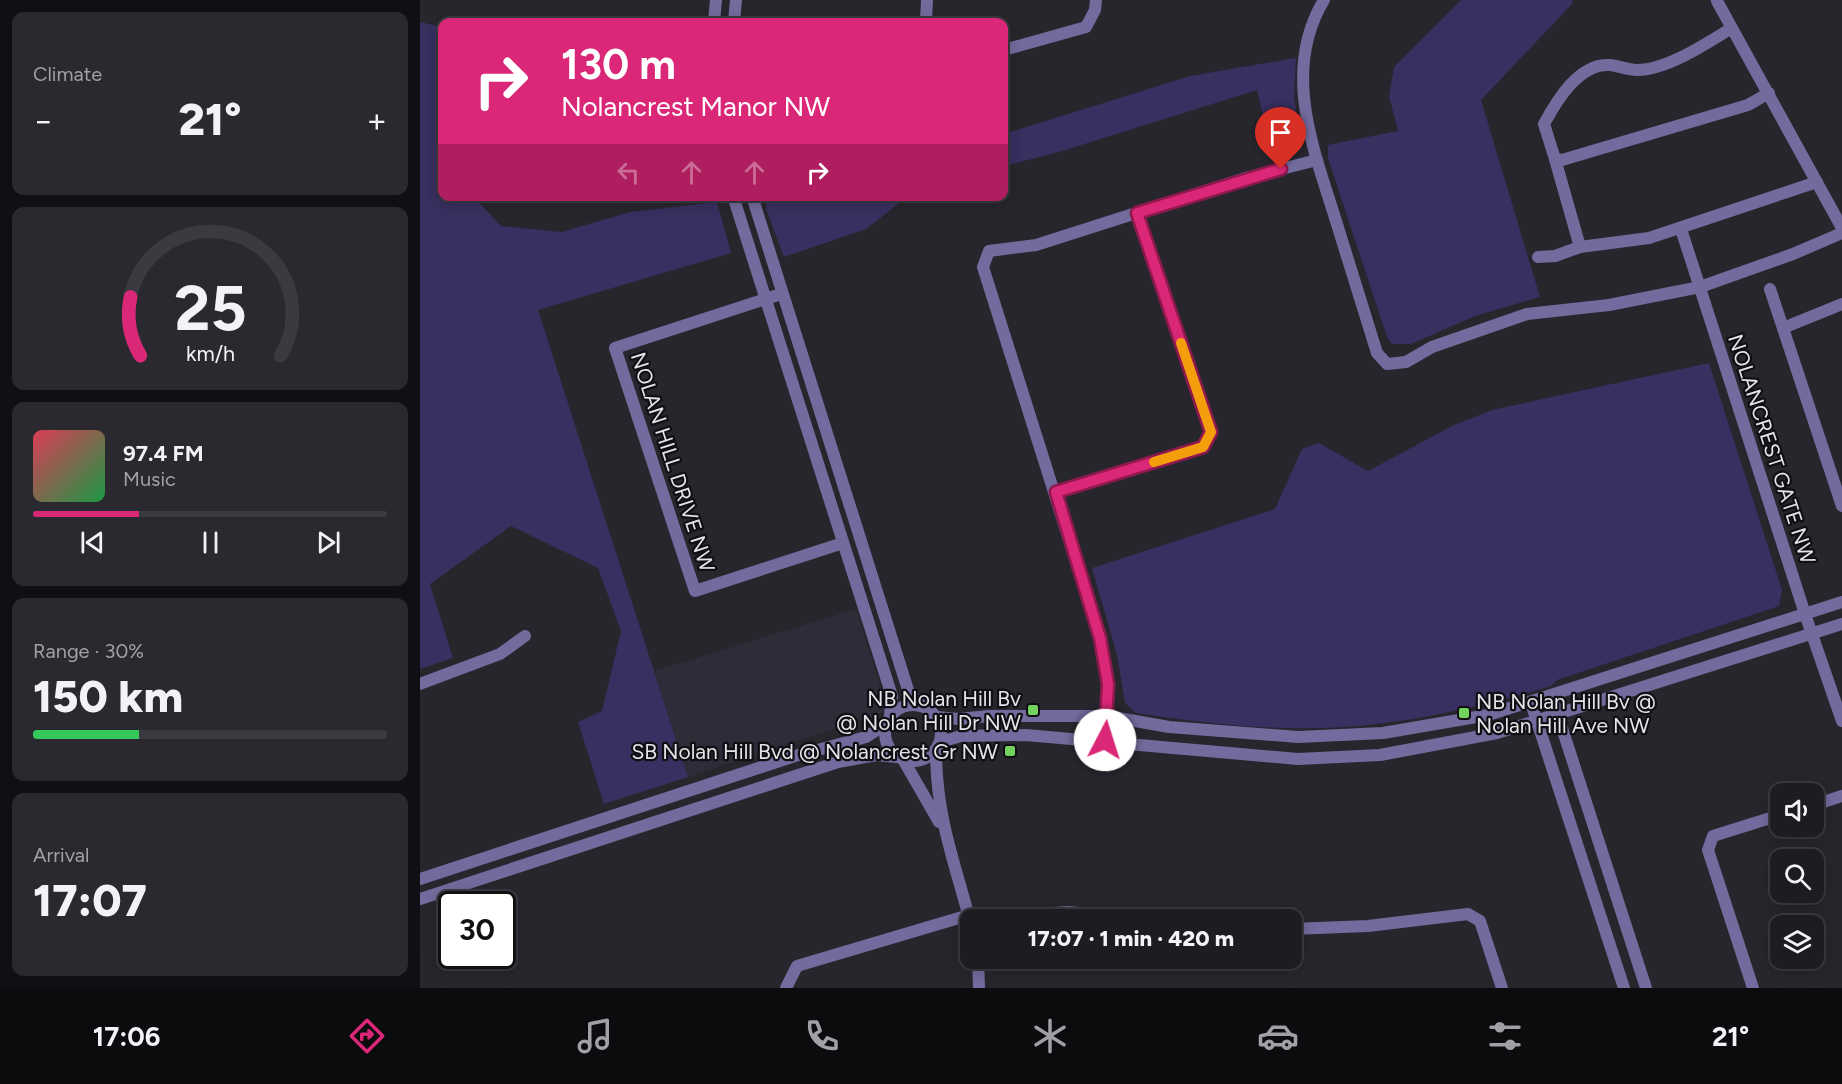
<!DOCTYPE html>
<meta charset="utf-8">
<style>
:root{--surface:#1d1c22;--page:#2a292f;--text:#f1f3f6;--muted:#a0a1a5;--line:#3b3a40;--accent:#db2777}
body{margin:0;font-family:Figtree,sans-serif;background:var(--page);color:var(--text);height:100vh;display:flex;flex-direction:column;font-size:22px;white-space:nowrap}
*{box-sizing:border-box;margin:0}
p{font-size:20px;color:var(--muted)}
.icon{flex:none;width:33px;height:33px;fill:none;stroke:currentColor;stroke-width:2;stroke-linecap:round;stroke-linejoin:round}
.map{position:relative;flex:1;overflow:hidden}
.panel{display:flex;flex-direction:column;gap:12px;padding:12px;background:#100f13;width:420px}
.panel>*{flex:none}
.guide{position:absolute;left:18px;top:18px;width:570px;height:183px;border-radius:12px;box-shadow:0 3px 15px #0003,0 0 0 2px var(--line);background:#db2777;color:#fff;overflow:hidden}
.controls{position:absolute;left:1350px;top:783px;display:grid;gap:12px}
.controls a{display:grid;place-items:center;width:54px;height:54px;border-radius:12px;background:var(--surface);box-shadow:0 3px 15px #0003,0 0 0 2px var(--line);font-size:30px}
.speed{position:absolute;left:18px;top:891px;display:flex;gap:12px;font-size:30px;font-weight:700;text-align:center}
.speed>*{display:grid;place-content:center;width:78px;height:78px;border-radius:50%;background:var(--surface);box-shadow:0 3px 15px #0003,0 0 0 2px var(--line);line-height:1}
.speed .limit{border:3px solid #111;border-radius:9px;background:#fff;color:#111}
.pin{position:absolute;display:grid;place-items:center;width:51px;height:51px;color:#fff;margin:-62px -26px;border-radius:50% 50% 50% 0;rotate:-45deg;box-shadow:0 0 6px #0007}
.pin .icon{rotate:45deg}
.me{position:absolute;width:66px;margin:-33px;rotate:5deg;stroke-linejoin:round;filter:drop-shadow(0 0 4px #0008)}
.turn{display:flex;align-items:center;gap:21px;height:126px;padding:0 24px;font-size:27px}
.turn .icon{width:78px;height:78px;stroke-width:2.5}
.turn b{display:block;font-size:42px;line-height:51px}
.lanes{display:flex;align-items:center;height:57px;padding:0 24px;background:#0003;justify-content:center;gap:30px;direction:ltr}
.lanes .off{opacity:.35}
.big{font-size:45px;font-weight:800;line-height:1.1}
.panel .card{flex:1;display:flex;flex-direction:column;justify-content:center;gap:9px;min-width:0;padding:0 21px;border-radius:12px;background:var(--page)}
.panel .dial{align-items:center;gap:0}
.dial svg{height:156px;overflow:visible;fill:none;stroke:var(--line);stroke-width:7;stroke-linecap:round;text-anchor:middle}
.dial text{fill:var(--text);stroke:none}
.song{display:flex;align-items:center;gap:18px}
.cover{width:72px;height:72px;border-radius:9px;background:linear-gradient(135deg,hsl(350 70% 55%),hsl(140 70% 35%))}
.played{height:6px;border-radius:3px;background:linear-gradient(90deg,var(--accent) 30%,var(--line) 30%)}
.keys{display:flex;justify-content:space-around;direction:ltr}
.heat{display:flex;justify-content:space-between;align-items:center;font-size:33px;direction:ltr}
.charge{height:9px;border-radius:4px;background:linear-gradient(90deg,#34c759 30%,var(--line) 0)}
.trip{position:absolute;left:540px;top:909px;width:342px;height:60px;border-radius:12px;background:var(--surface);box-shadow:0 3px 15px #0003,0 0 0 2px var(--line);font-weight:800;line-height:60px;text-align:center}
.menu{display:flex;height:96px;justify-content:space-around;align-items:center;background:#0c0b0e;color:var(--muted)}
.menu .icon{width:42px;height:42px}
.menu .active{color:var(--accent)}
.menu b{font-size:27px;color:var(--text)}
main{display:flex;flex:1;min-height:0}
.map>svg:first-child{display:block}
.built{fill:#2d2c39}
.green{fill:#392f60}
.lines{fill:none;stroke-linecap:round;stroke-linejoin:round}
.minor{stroke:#726b9d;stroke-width:12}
.tertiary{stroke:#726b9d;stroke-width:12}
.route-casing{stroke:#8e194d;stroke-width:15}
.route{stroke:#db2777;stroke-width:10}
.slow{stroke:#f59e0b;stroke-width:10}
.poi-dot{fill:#72d25d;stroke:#100f13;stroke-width:2}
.labels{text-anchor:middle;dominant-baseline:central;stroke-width:4.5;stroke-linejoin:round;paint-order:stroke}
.street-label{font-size:21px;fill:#e5e4e9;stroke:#100f13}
.poi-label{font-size:21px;fill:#e5e4e9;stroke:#100f13;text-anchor:end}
</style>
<main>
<section class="panel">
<div class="card"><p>Climate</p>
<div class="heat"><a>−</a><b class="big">21°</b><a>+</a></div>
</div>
<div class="card dial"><svg viewBox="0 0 100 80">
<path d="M14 69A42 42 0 1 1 86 69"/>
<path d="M14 69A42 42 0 0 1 9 39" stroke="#db2777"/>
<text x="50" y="56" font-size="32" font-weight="700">25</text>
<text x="50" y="72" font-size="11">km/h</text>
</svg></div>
<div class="card">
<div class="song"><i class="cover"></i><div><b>97.4 FM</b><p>Music</p></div></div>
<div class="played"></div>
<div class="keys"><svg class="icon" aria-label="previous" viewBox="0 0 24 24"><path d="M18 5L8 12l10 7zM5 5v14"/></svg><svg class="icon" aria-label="pause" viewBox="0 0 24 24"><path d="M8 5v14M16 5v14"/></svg><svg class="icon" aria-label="next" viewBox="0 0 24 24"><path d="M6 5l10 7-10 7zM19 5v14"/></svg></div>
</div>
<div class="card"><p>Range · 30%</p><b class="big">150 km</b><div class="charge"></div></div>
<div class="card"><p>Arrival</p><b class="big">17:07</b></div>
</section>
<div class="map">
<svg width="1422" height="988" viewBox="0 0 1422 988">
<rect width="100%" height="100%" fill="#27262d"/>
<polygon class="built" points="436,609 468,711 268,777 234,671"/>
<g class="green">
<polygon points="1041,0 1152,0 1153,3 1061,100 1120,297 1055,316 991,344 972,344 967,337 908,158 908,145 978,131 969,96 974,67"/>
<polygon points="0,22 22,27 22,196 54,197 81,226 142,232 210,212 297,202 311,253 118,310 268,777 184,804 158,722 182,711 201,631 178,568 91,526 10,584 33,658 0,669"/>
<polygon points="876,58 874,99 881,135 874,151 853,158 837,90 639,152 584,166 584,134 770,76"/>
<polygon points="346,197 346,196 487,197 446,229 364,257 346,209"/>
<path d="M1289 363 1362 590 1359 606 1137 680 1131 686C1073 703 1016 717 957 724 877 734 795 725 716 713L705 703 697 655 672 568 855 509 882 449 899 443 948 471 1034 425 1072 410Z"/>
</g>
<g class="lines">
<g class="minor">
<path d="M904 0C861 71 894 150 916 221 930 265 943 309 957 353L967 364 986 362 1012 347 1107 314 1189 305 1280 287 1373 254 1422 233"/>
<polyline points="1297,1 1422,228"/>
<polyline points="506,22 507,0"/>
<path d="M1310 29C1286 44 1246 70 1217 70 1208 70 1199 66 1190 65 1159 63 1137 100 1124 124L1135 159 1142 160 1328 105 1349 93"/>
<polyline points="584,50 666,27 675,10 676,0"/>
<polyline points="1135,159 1160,247"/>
<polyline points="1261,229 1385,614 1422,721"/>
<polyline points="1118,257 1135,256 1160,247 1229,238 1397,182"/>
<polyline points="1350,289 1422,506"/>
<polyline points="361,294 195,348 275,591 423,543"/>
<polyline points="1363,328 1422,304"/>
<polyline points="636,492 783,447 791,432 717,213"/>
<polyline points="0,684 80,654 105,636"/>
<polyline points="685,740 688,683 680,638 563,267 569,251 616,245 826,178 897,160"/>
<path d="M516 750C516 816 534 860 550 921"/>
<polyline points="484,761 519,822"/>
<polyline points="1394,805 1422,796"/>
<polyline points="872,929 948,926 1048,914 1060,921 1082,988"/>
<polyline points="558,958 559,988"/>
<polyline points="366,988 377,966 549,915 590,916 648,912 734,920"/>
<polyline points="1333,988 1288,850 1293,836 1360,815"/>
</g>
<g class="tertiary">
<polyline points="294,22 296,0"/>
<polyline points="314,22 316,0"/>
<polyline points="313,196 472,696 470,716"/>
<polyline points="332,196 489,693 502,706"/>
<polyline points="1132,697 1226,988"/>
<polyline points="1111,703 1204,988"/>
<circle cx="493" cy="733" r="28"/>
<polyline points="517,717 538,719 569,716 687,716 749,727 878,737 963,733 1068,715 1422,602"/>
<polyline points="520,742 541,736 606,735 878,759 960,755 1077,733 1422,624"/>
<polyline points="0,879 375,756 446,737 466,724"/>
<polyline points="0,899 418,762 457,755 476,757"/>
</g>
</g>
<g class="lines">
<g class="route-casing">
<polyline id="route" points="685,740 688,684 680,638 636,492 783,447 791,432 717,213 861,169"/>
</g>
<use href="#route" class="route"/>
<polyline class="slow" points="734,462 783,447 791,432 761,343"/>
</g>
<g class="poi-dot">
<rect x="607" y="704" width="12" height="12" rx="3"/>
<rect x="1038" y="707" width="12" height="12" rx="3"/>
<rect x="584" y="745" width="12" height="12" rx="3"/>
</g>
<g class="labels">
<g class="street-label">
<text transform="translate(1352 449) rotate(72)">NOLANCREST GATE NW</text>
<text transform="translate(253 462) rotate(72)">NOLAN HILL DRIVE NW</text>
</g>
<g class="poi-label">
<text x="601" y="698">NB Nolan Hill Bv<tspan x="601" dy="24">@ Nolan Hill Dr NW</tspan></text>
<text x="1056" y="701" text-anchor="start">NB Nolan Hill Bv @<tspan x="1056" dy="24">Nolan Hill Ave NW</tspan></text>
<text x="578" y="751">SB Nolan Hill Bvd @ Nolancrest Gr NW</text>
</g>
</g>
</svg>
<div class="controls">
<a><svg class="icon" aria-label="sound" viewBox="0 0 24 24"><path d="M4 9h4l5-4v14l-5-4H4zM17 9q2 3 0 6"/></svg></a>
<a><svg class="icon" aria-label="search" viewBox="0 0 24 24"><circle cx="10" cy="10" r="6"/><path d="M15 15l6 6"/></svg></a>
<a><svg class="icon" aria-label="layers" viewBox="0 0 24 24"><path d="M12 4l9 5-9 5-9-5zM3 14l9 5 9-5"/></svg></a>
</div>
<div class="speed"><div class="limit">30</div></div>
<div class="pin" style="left:861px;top:169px;background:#d93025"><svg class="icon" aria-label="arrive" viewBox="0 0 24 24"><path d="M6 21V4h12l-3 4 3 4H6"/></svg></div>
<svg class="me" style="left:685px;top:740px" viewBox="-20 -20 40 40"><circle r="19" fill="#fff"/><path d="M0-13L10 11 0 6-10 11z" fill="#db2777"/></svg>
<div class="trip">17:07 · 1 min · 420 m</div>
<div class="guide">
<div class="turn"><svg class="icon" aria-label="right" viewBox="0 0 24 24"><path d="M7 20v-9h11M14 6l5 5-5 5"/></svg><div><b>130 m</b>Nolancrest Manor NW</div></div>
<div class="lanes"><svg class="icon off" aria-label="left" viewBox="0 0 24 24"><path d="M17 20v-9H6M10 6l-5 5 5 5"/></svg><svg class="icon off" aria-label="ahead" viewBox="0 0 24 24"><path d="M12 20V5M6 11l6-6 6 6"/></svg><svg class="icon off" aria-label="ahead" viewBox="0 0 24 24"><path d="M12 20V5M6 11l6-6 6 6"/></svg><svg class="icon" aria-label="right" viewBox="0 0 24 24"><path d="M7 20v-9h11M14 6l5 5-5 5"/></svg></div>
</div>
</div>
</main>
<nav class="menu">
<b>17:06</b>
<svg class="icon active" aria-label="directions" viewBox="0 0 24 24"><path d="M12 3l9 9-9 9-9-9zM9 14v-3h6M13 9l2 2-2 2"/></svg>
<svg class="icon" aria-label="music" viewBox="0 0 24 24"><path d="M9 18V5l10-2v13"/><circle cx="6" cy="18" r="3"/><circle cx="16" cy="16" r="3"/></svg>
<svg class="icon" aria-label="phone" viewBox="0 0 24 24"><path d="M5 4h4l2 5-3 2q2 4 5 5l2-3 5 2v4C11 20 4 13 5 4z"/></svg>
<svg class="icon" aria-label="climate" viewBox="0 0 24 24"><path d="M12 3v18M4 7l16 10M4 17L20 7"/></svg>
<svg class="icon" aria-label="car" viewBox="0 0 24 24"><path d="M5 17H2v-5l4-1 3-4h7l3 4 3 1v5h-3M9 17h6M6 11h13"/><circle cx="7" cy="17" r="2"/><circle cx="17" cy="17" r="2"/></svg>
<svg class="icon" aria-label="filters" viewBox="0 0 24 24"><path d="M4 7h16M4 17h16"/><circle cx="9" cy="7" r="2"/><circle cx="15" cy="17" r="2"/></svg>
<b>21°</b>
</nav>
